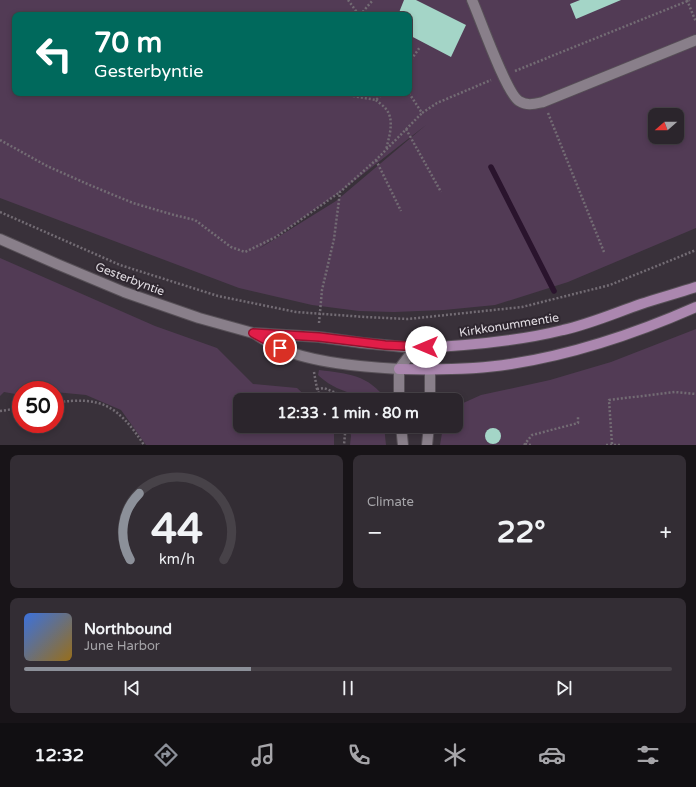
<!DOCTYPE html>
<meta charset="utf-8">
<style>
:root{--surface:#2b252c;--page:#332d34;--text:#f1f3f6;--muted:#a6a5a9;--line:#474248;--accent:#8c9099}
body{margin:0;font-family:"Varela Round",sans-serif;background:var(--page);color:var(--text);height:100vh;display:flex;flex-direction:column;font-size:15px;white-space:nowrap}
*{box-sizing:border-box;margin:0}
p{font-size:13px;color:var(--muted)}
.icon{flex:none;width:22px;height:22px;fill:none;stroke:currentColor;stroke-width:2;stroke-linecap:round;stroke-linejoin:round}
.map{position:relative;height:445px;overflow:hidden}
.sheet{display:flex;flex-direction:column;gap:10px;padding:10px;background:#181418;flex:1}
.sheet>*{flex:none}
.guide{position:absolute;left:12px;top:12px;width:400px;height:84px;border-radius:8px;box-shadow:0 2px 6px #0003,0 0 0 1px var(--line);background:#00695c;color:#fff;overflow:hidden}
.needle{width:26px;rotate:250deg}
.tools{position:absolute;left:648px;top:108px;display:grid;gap:8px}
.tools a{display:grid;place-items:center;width:36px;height:36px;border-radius:8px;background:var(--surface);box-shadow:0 2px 6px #0003,0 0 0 1px var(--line);font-size:20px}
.speed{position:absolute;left:12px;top:381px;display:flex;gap:8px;font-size:20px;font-weight:700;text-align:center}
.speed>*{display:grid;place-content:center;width:52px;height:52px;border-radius:50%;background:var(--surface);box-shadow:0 2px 6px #0003,0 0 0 1px var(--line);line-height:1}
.speed .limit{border:6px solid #d22;background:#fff;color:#111}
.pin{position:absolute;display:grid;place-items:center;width:34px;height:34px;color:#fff;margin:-17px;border:2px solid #fff;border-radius:50%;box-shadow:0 1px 4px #0007}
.me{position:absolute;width:44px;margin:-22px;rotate:270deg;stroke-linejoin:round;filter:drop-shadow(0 0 3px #0008)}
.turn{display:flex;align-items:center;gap:14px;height:84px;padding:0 16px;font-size:18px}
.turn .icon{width:52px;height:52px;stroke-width:2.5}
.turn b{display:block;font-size:28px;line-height:34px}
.big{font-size:30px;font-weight:700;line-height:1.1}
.sheet .card{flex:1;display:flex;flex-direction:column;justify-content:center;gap:6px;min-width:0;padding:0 14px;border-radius:8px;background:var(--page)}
.sheet .dial{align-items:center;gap:0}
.dial svg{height:104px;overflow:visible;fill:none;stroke:var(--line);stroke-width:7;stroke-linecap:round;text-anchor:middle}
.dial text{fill:var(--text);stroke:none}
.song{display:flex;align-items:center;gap:12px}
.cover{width:48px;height:48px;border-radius:6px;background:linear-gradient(135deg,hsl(220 70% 55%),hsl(40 70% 35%))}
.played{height:4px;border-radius:2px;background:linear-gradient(90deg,var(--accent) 35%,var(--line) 35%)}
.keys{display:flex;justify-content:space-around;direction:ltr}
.heat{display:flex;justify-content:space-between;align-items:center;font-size:22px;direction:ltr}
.sheet .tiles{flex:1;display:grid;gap:10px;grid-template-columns:1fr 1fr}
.card:last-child{grid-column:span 2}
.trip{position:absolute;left:233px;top:393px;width:230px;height:40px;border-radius:8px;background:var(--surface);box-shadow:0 2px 6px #0003,0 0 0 1px var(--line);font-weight:700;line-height:40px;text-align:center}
.menu{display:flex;height:64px;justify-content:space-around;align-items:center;background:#110f12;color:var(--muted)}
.menu .icon{width:28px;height:28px}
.menu .on{color:var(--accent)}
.menu b{font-size:18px;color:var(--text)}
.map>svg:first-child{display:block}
.green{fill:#523b55;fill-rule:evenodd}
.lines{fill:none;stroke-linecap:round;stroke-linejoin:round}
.stream{stroke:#2a142d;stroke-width:5.5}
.building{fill:#a4d5c7}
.minor-casing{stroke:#575057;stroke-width:12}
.major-casing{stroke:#575057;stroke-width:12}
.path{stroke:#736c74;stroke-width:2.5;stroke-dasharray:2 2;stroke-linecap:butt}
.minor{stroke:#897f8a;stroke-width:10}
.major{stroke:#ab87af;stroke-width:10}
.route-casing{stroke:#92132f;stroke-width:10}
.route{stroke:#e11d48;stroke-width:7}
.labels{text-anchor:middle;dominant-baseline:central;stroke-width:4;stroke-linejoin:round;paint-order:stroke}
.street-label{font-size:12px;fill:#e1dce2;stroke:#2f2730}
</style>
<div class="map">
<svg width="696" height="445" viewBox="0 0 696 445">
<rect width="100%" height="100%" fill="#39313a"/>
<g class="green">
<path d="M0 0H696V228L568 282 495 305 444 310 394 312 359 311 312 305 239 288 0 198ZM15 15H409V93H15ZM655 115H677V137H655ZM426 125 336 201 257 250 340 192Z"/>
<polygon points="0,258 155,326 217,348 253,384 297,388 310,400 240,400 240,426 328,426 334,434 334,445 146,445 121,410 86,395 55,392 55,390 21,390 21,395 4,392 0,396"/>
<polygon points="696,329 696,445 440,445 442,433 445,426 456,426 456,410 461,404 481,395 550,380 611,362"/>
<path d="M319 370C349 374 367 374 387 400 364 398 335 392 318 375Z"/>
<polygon points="349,426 384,426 386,445 350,445 351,436"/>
</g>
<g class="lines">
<polyline class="stream" points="491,167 554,291"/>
</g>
<g class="building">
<polygon points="404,0 416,0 466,25 451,57 409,35 409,15 398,15"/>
<polygon points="580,0 621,0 576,19 570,4"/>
<circle cx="493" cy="436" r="8"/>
</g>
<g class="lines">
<g class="minor-casing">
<g id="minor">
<path d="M472 0C480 18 506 93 519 101 527 106 534 104 543 102L696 40"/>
<polyline points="0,239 57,264 124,292 199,318 253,333 319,337 363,343 415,348"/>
<path d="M255 334C263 339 271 344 279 348 313 363 362 367 399 369"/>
<polyline points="415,348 430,369 430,400"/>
<polyline points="399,400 399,369 415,348"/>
<polyline points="401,426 403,445"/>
<polyline points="427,445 429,426"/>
</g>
</g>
<g class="major-casing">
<g id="major">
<path d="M415 348C465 346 515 342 563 330 590 324 615 313 641 304 659 298 678 293 696 287"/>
<path d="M399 369C435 370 474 370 511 364 575 354 637 333 696 307"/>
</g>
</g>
<g class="path">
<polyline points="348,0 359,15"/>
<polyline points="687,0 696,22"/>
<polyline points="360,15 373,0"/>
<polyline points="409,63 420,47"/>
<polyline points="515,71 690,0"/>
<polyline points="409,93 422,113 437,103 491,80"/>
<polyline points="353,96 376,100 383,93"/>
<path d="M376 100C379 103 384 106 386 109 395 120 389 137 386 150"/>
<polyline points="548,113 604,252"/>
<polyline points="406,129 441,192"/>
<polyline points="0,140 47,166 92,186 133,203 174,215 195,220 231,247 245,252 276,237 340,192"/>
<polyline points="376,160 401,211"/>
<polyline points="0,212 120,265 218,296 296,312 365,317 408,319 522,307 610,285 696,250"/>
<polyline points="319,323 322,290 334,239 340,192 376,160 422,113"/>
<polyline points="314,372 317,389 322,400"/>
<polyline points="317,389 324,388 354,400"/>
<path d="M55 403C102 395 119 407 144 445"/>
<polyline points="0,411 21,408"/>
<polyline points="342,426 345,434 344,445"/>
<polyline points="525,444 531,445"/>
<polyline points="612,444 609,400 675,392 696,394"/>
<polyline points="524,445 532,435 578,423 578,416"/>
<polyline points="606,445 620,445"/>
</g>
<use href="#minor" class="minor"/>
<use href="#major" class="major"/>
</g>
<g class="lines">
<g class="route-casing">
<polyline id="route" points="280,348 253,333 319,337 385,345 426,347"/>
</g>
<use href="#route" class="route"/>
</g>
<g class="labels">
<g class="street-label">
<text transform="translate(130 279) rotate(21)">Gesterbyntie</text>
<text transform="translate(509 325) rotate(-9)">Kirkkonummentie</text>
</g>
</g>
</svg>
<div class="tools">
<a><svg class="needle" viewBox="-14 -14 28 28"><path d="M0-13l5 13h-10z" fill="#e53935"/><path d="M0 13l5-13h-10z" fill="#a6a5a9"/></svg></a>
</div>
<div class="speed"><div class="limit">50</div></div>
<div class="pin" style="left:280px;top:348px;background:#d93025"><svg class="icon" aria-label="arrive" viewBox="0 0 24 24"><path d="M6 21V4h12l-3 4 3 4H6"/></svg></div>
<svg class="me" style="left:426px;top:347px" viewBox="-20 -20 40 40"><circle r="19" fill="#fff"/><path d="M0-13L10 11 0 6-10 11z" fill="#e11d48"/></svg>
<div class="trip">12:33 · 1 min · 80 m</div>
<div class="guide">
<div class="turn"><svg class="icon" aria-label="left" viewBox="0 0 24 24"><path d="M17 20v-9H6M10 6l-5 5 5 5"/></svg><div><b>70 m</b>Gesterbyntie</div></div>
</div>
</div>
<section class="sheet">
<div class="tiles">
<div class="card dial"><svg viewBox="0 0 100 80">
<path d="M14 69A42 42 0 1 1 86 69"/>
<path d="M14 69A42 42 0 0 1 21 18" stroke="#8c9099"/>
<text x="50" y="56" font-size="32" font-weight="700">44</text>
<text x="50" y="72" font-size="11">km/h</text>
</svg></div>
<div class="card"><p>Climate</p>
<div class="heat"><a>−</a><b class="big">22°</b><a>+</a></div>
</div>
<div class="card">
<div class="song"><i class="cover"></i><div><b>Northbound</b><p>June Harbor</p></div></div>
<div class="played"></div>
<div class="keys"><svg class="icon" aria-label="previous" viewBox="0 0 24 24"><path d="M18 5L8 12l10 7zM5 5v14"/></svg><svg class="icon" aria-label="pause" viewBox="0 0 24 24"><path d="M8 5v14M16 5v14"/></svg><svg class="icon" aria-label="next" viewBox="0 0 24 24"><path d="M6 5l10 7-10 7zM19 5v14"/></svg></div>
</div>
</div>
</section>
<nav class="menu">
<b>12:32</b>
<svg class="icon on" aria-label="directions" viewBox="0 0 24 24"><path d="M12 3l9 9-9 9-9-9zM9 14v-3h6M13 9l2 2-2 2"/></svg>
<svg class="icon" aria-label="music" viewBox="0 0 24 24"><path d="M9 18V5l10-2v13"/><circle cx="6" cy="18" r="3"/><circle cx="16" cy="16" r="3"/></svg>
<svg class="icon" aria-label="phone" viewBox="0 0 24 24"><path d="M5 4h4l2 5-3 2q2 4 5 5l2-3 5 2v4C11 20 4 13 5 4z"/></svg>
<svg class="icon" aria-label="climate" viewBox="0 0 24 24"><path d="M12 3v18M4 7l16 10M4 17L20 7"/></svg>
<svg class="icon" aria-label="car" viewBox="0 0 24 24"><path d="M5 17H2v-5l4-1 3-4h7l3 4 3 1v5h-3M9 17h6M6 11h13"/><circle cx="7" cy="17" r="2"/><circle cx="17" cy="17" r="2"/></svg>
<svg class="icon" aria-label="filters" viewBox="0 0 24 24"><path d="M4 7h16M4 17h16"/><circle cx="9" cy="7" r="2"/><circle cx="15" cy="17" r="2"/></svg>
</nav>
